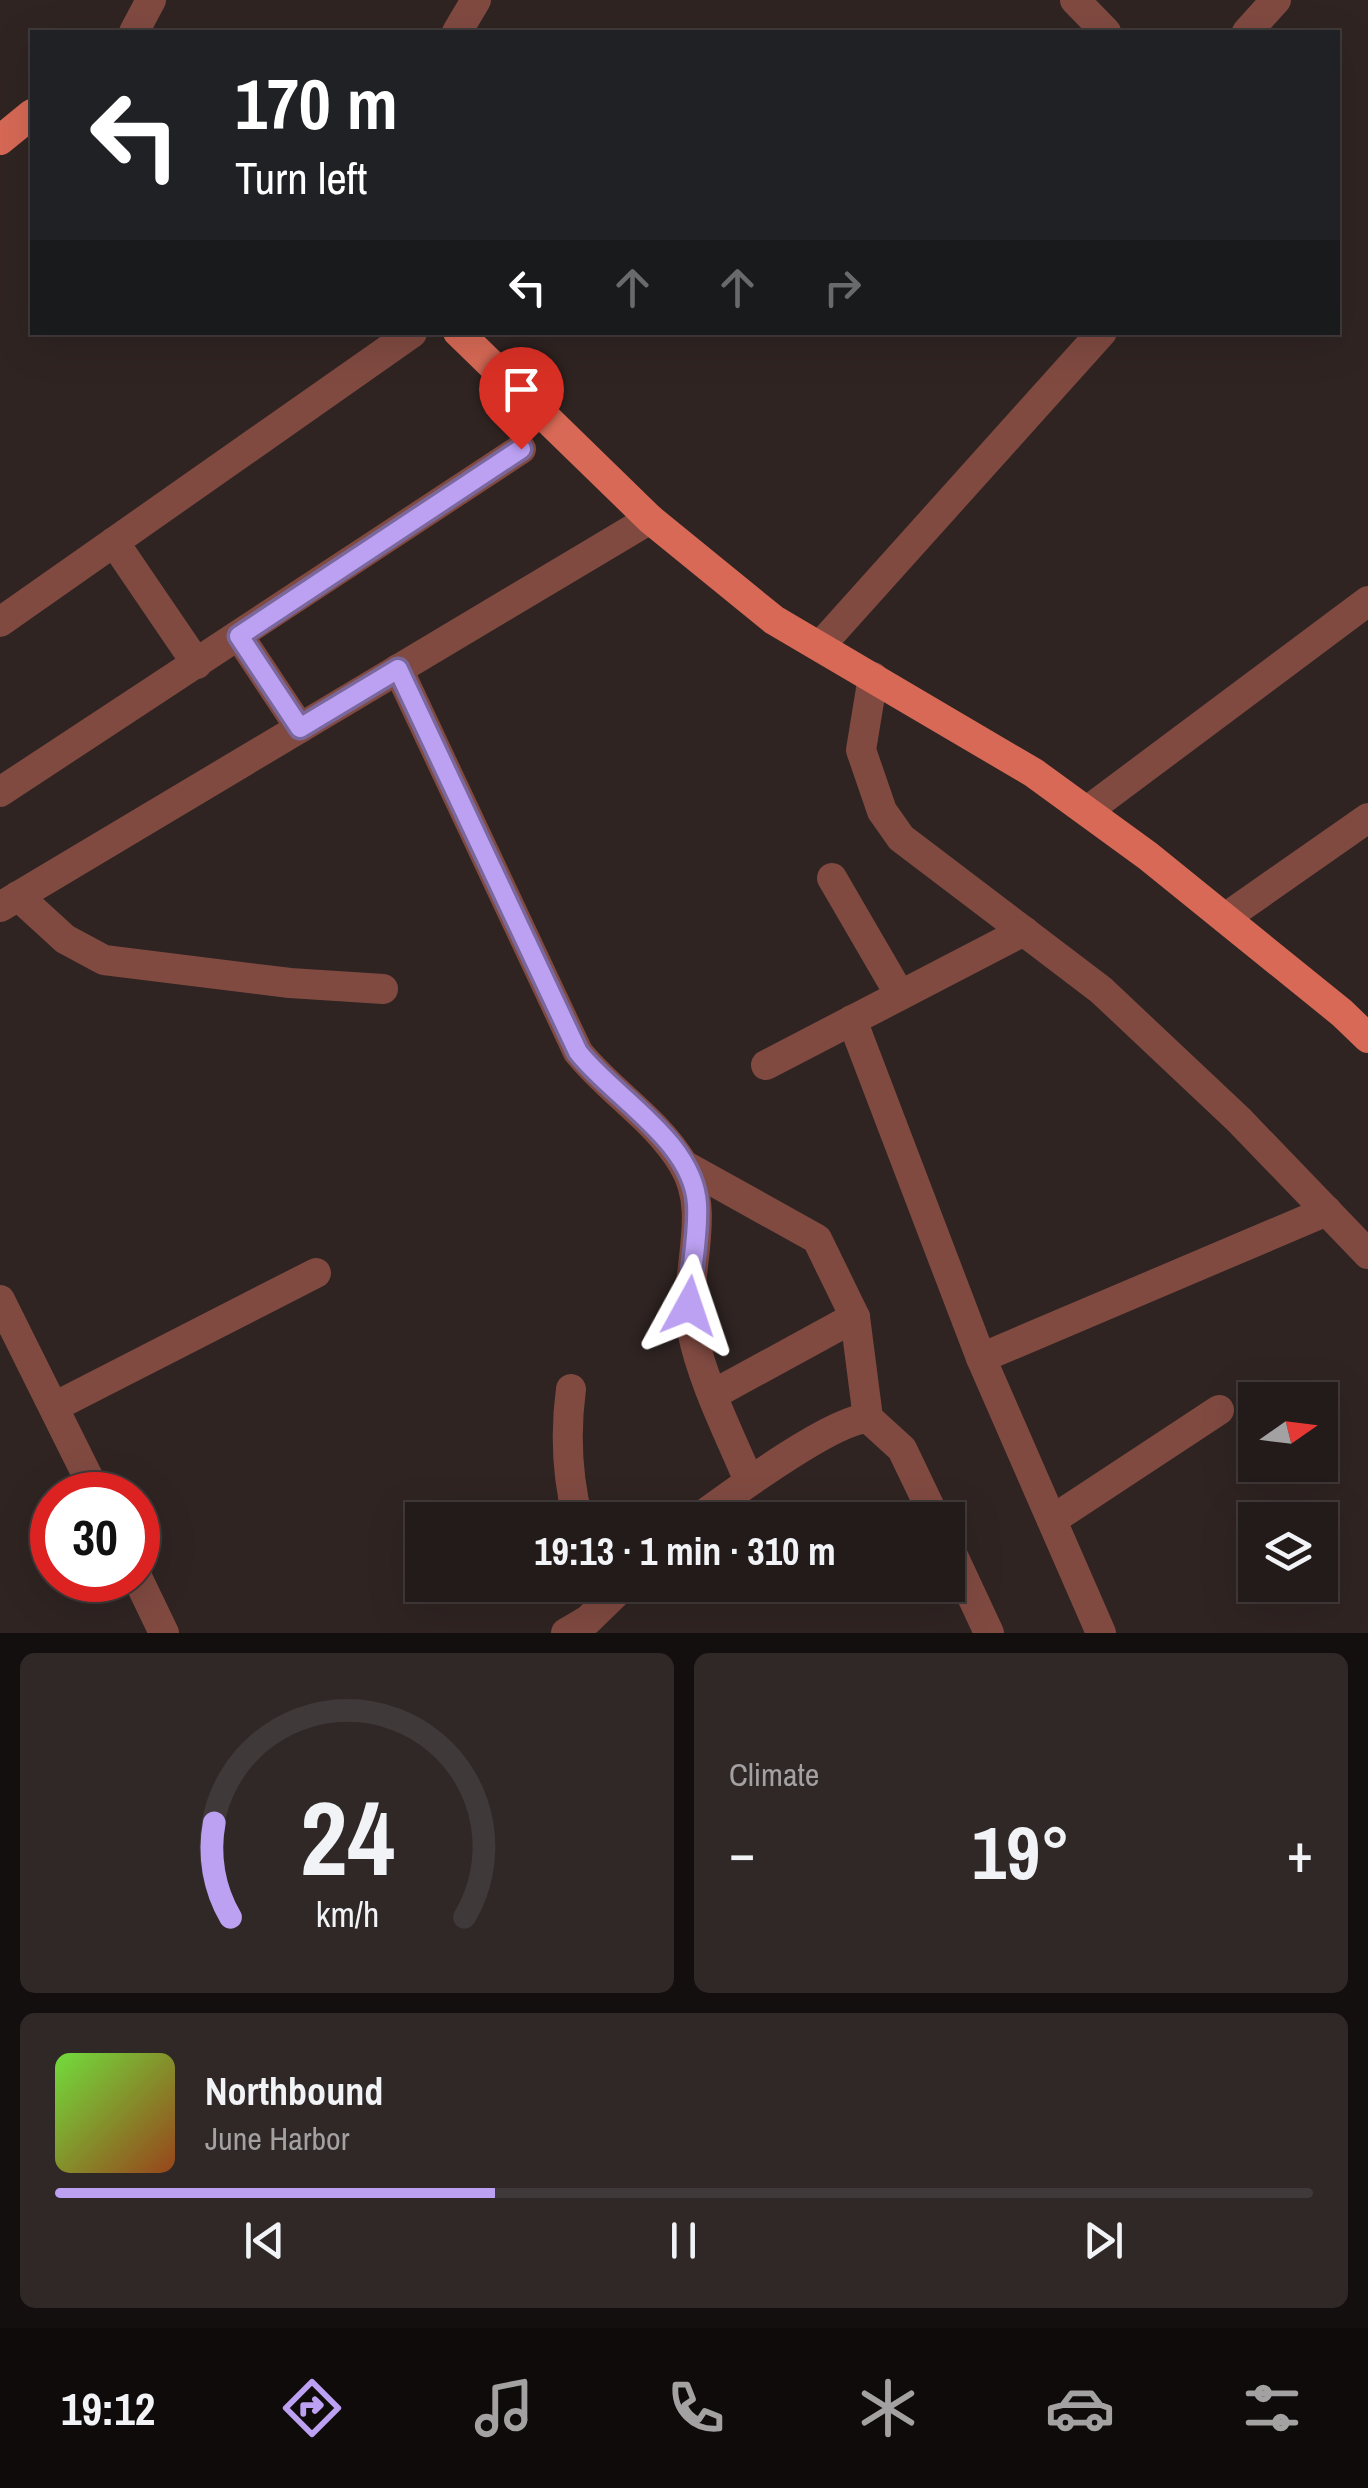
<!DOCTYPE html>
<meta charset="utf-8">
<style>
:root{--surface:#231b1a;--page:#2f2827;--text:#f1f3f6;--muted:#a3a1a2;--line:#403939;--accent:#bca0f2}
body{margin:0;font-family:"Archivo Narrow",sans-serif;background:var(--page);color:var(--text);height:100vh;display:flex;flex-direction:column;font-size:38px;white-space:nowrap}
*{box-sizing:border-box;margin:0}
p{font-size:32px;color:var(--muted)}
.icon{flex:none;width:55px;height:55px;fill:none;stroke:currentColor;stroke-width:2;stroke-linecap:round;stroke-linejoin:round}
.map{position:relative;height:1633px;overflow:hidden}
.sheet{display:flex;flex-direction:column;gap:20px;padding:20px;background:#130f0e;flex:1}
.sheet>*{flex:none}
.guide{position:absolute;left:30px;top:30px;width:1310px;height:305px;border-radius:0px;box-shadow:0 10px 40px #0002,0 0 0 2px var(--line);background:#202124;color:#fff;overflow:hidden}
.needle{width:65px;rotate:76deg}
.tools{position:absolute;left:1238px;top:1382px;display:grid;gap:20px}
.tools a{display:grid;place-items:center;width:100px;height:100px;border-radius:0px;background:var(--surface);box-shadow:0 10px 40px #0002,0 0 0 2px var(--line);font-size:50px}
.speed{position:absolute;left:30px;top:1472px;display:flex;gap:20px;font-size:50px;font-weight:700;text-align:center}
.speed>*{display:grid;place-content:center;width:130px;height:130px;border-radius:50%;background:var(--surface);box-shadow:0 10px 40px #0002,0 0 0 2px var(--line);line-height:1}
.speed .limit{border:15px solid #d22;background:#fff;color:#111}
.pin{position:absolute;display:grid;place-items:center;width:85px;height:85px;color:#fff;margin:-102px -42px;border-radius:50% 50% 50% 0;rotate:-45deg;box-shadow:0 0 10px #0007}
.pin .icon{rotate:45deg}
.me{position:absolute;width:110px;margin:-55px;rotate:5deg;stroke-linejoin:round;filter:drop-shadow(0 0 8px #0008)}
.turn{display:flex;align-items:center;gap:35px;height:210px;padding:0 40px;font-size:45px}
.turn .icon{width:130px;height:130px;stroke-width:2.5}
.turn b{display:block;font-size:70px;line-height:85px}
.lanes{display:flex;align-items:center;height:95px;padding:0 40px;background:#0003;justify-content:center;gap:50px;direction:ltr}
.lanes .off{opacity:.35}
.big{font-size:75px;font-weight:700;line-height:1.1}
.sheet .card{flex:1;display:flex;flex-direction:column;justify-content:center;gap:15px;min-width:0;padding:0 35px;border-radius:15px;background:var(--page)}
.sheet .dial{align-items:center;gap:0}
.dial svg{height:260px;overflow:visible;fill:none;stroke:var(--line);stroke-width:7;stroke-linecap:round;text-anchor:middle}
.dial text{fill:var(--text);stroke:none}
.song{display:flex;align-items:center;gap:30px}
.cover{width:120px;height:120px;border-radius:15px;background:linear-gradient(135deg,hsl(100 70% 55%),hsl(20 70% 35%))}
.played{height:10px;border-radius:5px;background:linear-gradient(90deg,var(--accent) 35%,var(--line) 35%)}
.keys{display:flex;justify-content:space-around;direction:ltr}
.heat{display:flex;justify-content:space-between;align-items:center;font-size:55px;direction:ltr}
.sheet .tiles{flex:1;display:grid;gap:20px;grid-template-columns:1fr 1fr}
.card:last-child{grid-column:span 2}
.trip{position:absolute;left:405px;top:1502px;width:560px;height:100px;border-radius:0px;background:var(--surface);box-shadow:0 10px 40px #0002,0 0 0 2px var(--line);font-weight:700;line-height:100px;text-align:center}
.menu{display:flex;height:160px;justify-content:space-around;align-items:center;background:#0e0b0a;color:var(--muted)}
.menu .icon{width:70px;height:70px}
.menu .active{color:var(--accent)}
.menu b{font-size:45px;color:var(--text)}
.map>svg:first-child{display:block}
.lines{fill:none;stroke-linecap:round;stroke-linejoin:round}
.minor{stroke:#804a41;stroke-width:30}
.major{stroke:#d76956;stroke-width:30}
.route-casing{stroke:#7a689d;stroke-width:25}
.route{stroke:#bca0f2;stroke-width:18}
</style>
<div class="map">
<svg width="1368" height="1633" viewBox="0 0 1368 1633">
<rect width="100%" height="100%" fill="#2f2422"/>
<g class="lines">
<g class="minor">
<polyline points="1075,0 1106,32"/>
<polyline points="134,32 151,0"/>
<polyline points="457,32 476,0"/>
<polyline points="1247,32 1276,0"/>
<polyline points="114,542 197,664"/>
<polyline points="0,622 412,333"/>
<polyline points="239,636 300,728"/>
<polyline points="820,646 1102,332"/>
<path d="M398 669 578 1052C610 1092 656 1119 683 1164 714 1214 682 1275 692 1330 702 1381 729 1433 749 1481"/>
<polyline points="873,677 861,750 882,811 901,838 1101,990 1239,1120 1368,1254"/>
<polyline points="0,792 521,449"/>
<polyline points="1087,811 1368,601"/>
<polyline points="832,878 900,995"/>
<polyline points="18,896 65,939 104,960 290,983 383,989"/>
<polyline points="0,907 650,519"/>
<polyline points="1225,918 1368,818"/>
<polyline points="852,1020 981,1358 1101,1633"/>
<polyline points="766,1065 1024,931"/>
<polyline points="684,1165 817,1239 855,1317 868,1418"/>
<polyline points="0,1300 97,1495"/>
<polyline points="981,1358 1327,1211"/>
<path d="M571 1389C565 1433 567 1476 578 1520"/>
<polyline points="714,1394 855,1317"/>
<polyline points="54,1407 316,1273"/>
<path d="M696 1520C729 1496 831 1420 868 1418L902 1449 936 1520"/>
<polyline points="1052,1520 1219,1410"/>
<polyline points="948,1545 989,1633"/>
<polyline points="138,1579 164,1633"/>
<polyline points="566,1633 588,1620 624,1585"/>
</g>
<g class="major">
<polyline points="0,140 32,114"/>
<polyline points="458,332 650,519 774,620 1034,773 1148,856 1342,1013 1368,1038"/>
</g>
</g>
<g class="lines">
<g class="route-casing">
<path id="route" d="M521 449 239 636 300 728 398 669 578 1052C613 1097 693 1141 697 1204 699 1238 690 1272 689 1306"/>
</g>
<use href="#route" class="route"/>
</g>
</svg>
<div class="tools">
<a><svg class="needle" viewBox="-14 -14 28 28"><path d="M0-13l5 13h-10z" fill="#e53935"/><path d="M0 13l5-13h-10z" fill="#a3a1a2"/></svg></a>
<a><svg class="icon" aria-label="layers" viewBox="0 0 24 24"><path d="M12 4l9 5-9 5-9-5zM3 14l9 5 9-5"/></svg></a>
</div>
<div class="speed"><div class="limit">30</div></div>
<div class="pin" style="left:521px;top:449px;background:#d93025"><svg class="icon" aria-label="arrive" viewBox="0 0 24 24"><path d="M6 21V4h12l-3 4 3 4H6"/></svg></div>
<svg class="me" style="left:689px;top:1306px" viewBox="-20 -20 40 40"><path d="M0-17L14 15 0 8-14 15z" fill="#bca0f2" stroke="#fff" stroke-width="4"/></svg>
<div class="trip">19:13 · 1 min · 310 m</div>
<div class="guide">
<div class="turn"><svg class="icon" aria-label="left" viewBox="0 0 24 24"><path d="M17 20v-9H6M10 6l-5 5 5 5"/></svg><div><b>170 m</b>Turn left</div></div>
<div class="lanes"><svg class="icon" aria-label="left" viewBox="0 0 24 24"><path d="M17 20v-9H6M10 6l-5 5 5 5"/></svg><svg class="icon off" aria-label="ahead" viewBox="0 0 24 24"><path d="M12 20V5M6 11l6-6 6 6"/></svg><svg class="icon off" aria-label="ahead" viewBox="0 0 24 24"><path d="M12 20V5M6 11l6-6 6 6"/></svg><svg class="icon off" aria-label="right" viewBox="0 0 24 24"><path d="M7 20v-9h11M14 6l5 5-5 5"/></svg></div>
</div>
</div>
<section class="sheet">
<div class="tiles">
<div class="card dial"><svg viewBox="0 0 100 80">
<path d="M14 69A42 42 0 1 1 86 69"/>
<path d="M14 69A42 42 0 0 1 9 40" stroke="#bca0f2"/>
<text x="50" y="56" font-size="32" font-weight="700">24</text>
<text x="50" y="72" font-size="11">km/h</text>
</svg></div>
<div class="card"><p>Climate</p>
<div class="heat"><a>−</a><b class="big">19°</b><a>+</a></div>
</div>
<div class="card">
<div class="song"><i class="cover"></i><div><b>Northbound</b><p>June Harbor</p></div></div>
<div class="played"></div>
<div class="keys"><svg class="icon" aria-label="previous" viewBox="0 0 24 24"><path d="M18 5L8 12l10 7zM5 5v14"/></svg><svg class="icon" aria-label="pause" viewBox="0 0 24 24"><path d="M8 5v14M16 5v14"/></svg><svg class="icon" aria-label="next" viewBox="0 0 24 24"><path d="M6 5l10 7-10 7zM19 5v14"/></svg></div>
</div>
</div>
</section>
<nav class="menu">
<b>19:12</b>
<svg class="icon active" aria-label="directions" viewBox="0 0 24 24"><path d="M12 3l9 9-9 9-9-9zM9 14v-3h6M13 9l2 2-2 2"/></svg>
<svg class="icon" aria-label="music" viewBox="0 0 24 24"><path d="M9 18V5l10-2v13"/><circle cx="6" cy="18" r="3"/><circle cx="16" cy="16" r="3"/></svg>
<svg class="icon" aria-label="phone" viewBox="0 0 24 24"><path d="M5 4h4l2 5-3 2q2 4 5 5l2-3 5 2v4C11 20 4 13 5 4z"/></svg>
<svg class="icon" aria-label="climate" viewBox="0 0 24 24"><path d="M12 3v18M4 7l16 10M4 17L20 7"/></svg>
<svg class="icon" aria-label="car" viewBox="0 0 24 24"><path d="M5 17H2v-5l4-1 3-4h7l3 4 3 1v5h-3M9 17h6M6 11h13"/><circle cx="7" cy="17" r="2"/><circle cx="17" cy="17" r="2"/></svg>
<svg class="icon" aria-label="filters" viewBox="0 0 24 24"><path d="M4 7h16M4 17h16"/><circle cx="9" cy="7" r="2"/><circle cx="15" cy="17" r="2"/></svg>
</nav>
